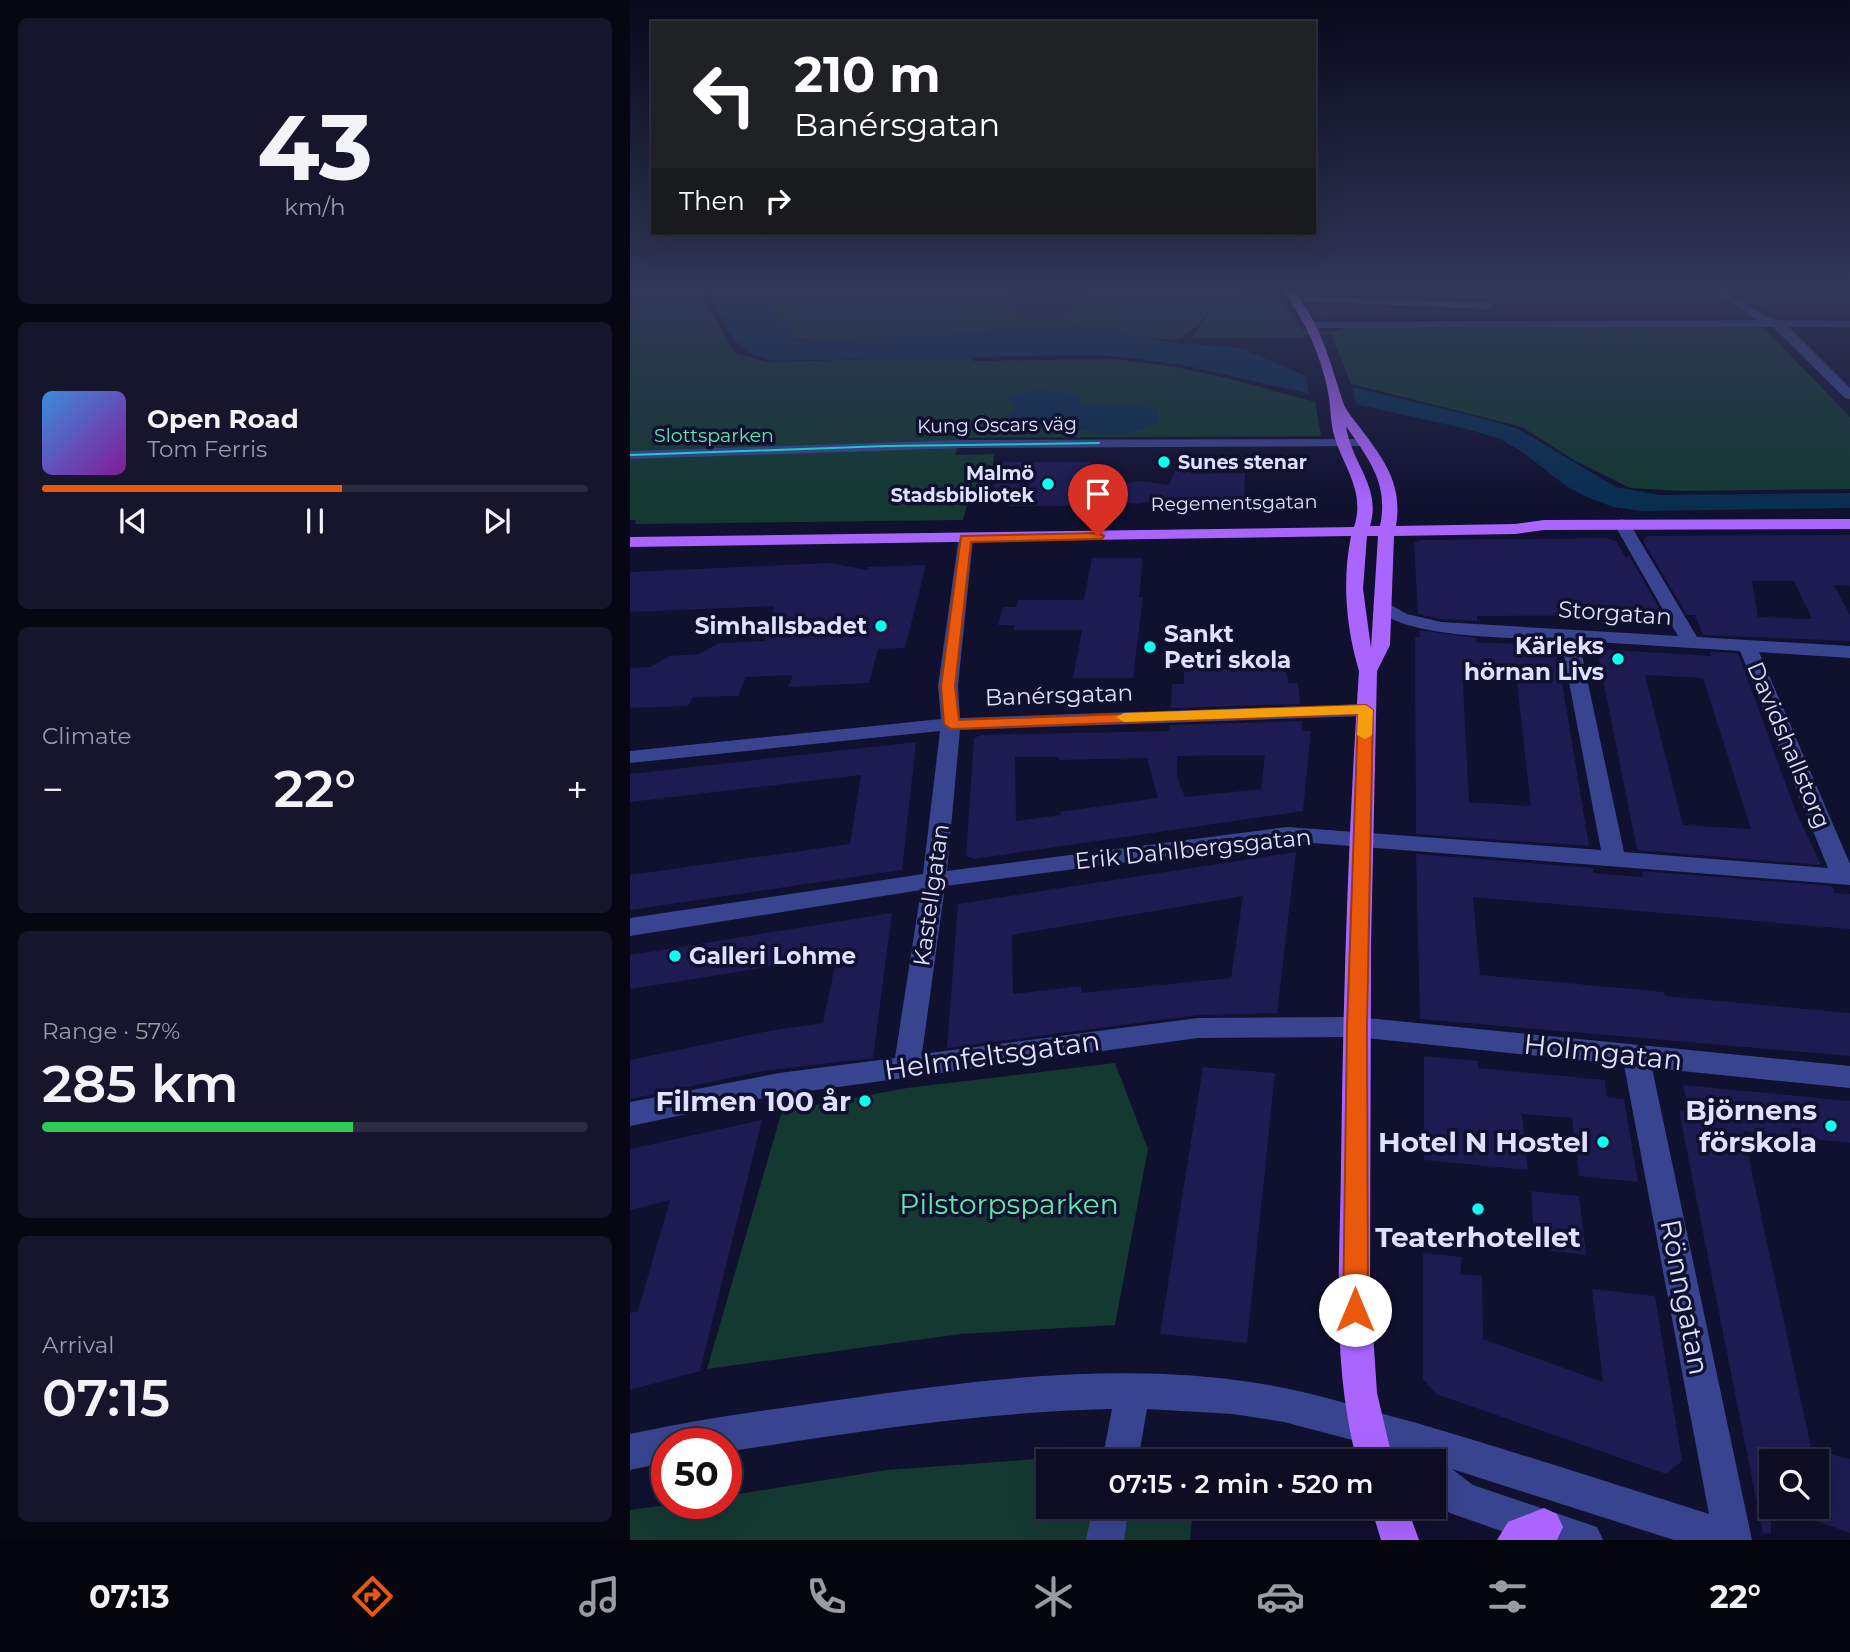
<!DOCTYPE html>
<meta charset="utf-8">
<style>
:root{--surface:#0c0c23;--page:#15152b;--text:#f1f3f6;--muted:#9a9ba6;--line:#2c2c41;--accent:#ea580c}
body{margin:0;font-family:Montserrat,sans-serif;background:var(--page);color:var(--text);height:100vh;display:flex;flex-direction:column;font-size:26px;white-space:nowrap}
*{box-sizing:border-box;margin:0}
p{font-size:23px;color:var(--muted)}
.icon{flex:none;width:38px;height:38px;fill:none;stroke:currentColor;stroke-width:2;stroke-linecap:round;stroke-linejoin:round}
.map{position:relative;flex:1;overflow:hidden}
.panel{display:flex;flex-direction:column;gap:18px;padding:18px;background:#070713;width:630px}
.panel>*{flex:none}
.hud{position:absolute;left:21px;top:21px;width:665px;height:214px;border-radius:0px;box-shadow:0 7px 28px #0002,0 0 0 2px var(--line);background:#202124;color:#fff;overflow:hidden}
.controls{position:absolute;left:1129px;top:1449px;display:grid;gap:14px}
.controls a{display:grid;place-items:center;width:70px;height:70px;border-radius:0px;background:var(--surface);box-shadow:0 7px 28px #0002,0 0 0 2px var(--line);font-size:35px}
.speed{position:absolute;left:21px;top:1428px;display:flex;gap:14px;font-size:35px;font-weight:700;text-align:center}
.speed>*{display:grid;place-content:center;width:91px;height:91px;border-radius:50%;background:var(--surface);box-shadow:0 7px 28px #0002,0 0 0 2px var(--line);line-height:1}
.speed .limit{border:10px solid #d22;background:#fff;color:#111}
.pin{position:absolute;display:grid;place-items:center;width:60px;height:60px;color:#fff;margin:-72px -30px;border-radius:50% 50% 50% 0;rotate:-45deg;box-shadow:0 0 7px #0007}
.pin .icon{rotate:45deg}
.me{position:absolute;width:77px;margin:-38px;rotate:0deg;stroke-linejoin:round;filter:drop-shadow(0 0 5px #0008)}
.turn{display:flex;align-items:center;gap:24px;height:147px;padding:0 28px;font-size:32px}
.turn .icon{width:91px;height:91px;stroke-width:2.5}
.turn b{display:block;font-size:49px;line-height:60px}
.then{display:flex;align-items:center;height:66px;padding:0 28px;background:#0003;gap:14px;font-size:26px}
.big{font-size:52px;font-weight:600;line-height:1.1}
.panel .card{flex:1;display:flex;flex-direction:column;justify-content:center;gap:10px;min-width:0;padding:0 24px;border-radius:10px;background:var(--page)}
.panel .dial{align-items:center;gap:0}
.dial b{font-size:91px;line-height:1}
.song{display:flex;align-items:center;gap:21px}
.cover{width:84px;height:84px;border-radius:10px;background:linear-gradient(135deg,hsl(210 70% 55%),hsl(290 70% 35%))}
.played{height:7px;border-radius:4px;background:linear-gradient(90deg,var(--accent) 55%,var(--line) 55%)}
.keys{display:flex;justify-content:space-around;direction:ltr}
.heat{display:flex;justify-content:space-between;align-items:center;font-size:38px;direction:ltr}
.charge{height:10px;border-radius:5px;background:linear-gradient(90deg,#34c759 57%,var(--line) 0)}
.trip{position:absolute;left:406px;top:1449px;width:410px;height:70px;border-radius:0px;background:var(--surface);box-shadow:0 7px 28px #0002,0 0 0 2px var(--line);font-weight:600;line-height:70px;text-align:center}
.tabs{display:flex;height:112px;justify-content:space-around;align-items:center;background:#05050e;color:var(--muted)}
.tabs .icon{width:49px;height:49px}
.tabs .selected{color:var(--accent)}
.tabs b{font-size:32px;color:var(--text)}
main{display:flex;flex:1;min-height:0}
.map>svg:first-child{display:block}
.green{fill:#133931}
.water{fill:#082e50}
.pier{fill:#10102f}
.building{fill:#1d1b51;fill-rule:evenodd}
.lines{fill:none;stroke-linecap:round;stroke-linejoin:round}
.minor{fill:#394490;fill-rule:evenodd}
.major{fill:#ab65ff;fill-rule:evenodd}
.tram{stroke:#0affee;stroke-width:2}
.route{fill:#ea580c;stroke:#983908;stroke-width:2}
.slow{fill:#f59e0b}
.poi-dot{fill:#0affee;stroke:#10102f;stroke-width:2.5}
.labels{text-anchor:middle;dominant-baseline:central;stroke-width:7;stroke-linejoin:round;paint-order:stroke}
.far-street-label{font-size:19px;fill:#dee0ff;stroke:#10102f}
.far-park-label{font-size:19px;fill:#61e8af;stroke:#10102f}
.far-poi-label{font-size:19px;font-weight:bold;fill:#dee0ff;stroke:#10102f;text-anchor:start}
.street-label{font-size:23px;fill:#dee0ff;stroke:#10102f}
.poi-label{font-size:23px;font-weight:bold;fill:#dee0ff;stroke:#10102f;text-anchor:end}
.near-street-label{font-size:28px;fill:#dee0ff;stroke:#10102f}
.near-poi-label{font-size:28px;font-weight:bold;fill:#dee0ff;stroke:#10102f;text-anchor:end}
.near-park-label{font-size:28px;fill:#61e8af;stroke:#10102f}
</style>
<main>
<section class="panel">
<div class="card dial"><b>43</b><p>km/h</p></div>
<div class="card">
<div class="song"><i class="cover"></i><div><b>Open Road</b><p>Tom Ferris</p></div></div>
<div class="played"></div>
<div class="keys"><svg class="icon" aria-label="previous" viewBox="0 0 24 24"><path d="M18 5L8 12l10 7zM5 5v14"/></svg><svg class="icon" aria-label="pause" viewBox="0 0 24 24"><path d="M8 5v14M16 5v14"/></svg><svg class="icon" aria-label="next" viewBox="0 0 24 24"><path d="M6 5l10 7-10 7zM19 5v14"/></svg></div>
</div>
<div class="card"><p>Climate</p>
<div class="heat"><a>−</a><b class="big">22°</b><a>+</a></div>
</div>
<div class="card"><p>Range · 57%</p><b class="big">285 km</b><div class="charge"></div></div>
<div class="card"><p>Arrival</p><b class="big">07:15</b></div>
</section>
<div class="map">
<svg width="1220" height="1540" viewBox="0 0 1220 1540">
<rect width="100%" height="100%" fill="#10102f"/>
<g class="green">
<path d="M0 290H69L105 353 137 362 341 357 343 361 484 359 545 367 601 379 685 402 691 436 331 438 325 455 364 454C362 478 363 485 340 495L333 520 5 524 6 520H0Z"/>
<path d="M131 290H609L588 294 615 293 617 296 587 297C578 311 566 331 550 338 539 344 468 328 447 327L183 341 163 338Z"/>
<polygon points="650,299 673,331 705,331 714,328 1132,326 1220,417 1220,489 1049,491 1000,488 944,460 892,427 721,384 701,334 674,335 674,338 562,338 587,301"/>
<polygon points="485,1063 518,1149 485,1325 330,1334 77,1369 152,1111 277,1088"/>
<polygon points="421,1458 474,1461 418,1461 418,1507 563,1507 560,1540 0,1540 0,1510 50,1503 96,1503 96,1496 257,1470"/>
</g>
<g class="water">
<path d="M77 290H131L163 338 170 341 447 327 470 328 550 344 597 346 617 351 676 376 856 419 890 430 986 487 1029 495 1220 493V508L1011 511 983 507 957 497 936 486 891 451 870 439 841 430 548 364 484 356 441 355 143 361C99 350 97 326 77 290Z"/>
<path d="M404 391 433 392 450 397 449 402C475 407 500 403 527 409L529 423 498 433H464L436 425 375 424 376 417 384 408 378 398Z"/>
</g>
<polygon class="pier" points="675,372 721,383 728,410 680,399"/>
<g class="building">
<polygon points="378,290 463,290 447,307 440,309 433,317 382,314 387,309 381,308"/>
<polygon points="667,290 874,290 877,297 952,298 949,291 1010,293 1008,290 1081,290 1116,316 689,319 678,304 858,312 865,305 858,300 670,294"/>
<polygon points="1097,290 1220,290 1220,317 1147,317"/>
<polygon points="373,462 461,462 459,468 474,468 466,506 374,506 377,495 360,495"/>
<polygon points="556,471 563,474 615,473 614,505 540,505 541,499 506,504 488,502 473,490 508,481 539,485 545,472"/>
<path d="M1220 535V586L1204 585 1220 615V641L1073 635 1065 615H1057L1013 541 1018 536ZM1122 581H1164L1182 619 1128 617Z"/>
<polygon points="976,538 986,541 996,558 999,555 1033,615 847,616 847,621 811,619 788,614 784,543 792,540"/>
<polygon points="462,558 513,558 509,597 513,597 503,678 443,678 452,630 383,630 385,625 368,625 373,607 387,607 388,600 454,600"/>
<polygon points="200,563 237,570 238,567 296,565 275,648 248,649 239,683 158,687 163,675 116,677 108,696 63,697 58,706 0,708 0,668 20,667 40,656 69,654 89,643 135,641 144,606 0,612 0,572"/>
<path d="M789 630 846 638V642L926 646 959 846 786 834 785 637H790ZM832 664 885 667 901 806 839 802Z"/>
<path d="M967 649 1081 656 1080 652 1108 653 1166 812 1191 865 1007 850ZM1015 675 1073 678 1121 829 1053 825Z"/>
<polygon points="654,668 659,683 668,683 670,704 541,708 542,684 554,684 554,670"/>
<path d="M672 721V731H681L673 811 344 859 336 856 344 738 351 735 539 731 540 725ZM635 755 631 789 555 797 547 777V756ZM385 757H429V760L517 758 528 798 430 812 431 815 386 821Z"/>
<polygon points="286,742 272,870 0,910 0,875 220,844 231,775 0,802 0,774"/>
<path d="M666 852 647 1013 568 1015 317 1048 328 904ZM613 896 601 978 451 993V986L383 994 382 935Z"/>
<polygon points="786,854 963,868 964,873 1013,877 1012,871 1202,886 1205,893 1220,894 1220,929 843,897 850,975 1034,992 1035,996 1220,1013 1220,1056 790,1019"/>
<polygon points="262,913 243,1058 133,1071 0,1099 0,1060 139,1031 193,1023 207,956 0,989 0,955"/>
<polygon points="794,1056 848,1061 848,1068 975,1080 977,1097 994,1099 1008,1182 949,1176 942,1118 892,1114 898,1170 794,1160"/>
<polygon points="573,1067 645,1073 617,1343 530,1334"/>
<polygon points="1053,1085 1220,1101 1220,1143 1113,1131 1184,1461 1141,1461 1141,1533 1133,1534 1049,1111 1059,1112"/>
<polygon points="132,1120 70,1371 0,1390 0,1313 8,1311 40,1200 0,1210 0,1149"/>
<polygon points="901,1191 949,1196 956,1255 905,1249"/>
<polygon points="793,1253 832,1257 830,1274 852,1276 853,1339 973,1382 962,1289 1025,1296 1052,1461 1036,1474 806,1394 793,1379"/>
<polygon points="1186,1450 1220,1459 1220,1533 1152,1509 1153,1507 1186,1507"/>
</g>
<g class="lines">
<g class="minor">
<path d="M1083 290C1105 288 1124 313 1146 320L1220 321V327H1159L1220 388V399L1215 398 1143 327 683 328 677 325 683 322 1126 320Z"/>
<polygon points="666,296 858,303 863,306 858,309 662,301 662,297"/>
<polygon points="734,439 741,443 739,446 332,448 0,459 0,451 332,440"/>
<path d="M992 519 1000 524 1067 637 1220 646V658L1129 652 1220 864V885L657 841 315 886 292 1054 568 1018 727 1017 1220 1066V1088L1022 1068 1122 1540H1044L822 1469 843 1485 967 1527 973 1540H897L820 1513 803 1501V1461H752L730 1442 654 1422 603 1414 517 1409 508 1461H472L482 1409C352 1412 224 1432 96 1452V1444H37V1462L0 1470V1434C68 1419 138 1410 208 1400 344 1380 490 1361 627 1383 680 1391 731 1408 783 1422 882 1451 981 1483 1079 1514L994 1065 727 1037 568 1038 149 1095 0 1126V1102L149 1073 265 1058 291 890 0 936V918L293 874 310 731 0 763V751L311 719 308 686 329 536H341L343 539 328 686 330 718 736 704 746 710 736 716 330 730 317 871 657 827 971 850 931 640C888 637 769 640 743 605L752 600 777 614 811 622 1048 636 984 524ZM949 641 1110 651 1198 868 994 852Z"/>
<polygon points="463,1507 499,1507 494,1540 456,1540"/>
</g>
<g class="major">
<path d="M653 290H663C692 326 699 359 713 402 716 411 725 421 731 429 754 460 773 484 766 526L885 524 914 520 1220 519V529L914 530 885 534 764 536 760 645 747 671 741 946 740 1288 747 1393 763 1461H727C701 1363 710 1265 711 1165 713 1000 718 836 729 671 716 627 712 581 721 536L0 547V537L724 527C736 491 713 467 704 435 700 421 701 406 698 392 691 355 675 321 653 290ZM716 426C739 460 759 483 750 526H740C752 487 721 463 716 426ZM737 536H748L741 648 733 589Z"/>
<polygon points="741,1507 777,1507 789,1540 751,1540"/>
<polygon points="914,1508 927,1514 933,1527 927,1540 867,1540 878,1522"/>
</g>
<polyline class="tram" points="0,455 257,446 469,443"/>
</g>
<linearGradient id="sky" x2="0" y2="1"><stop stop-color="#09091a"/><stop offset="0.57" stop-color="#313758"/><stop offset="1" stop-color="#313758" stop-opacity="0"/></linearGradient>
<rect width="1220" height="505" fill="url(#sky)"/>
<polygon class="route" points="468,533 474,536 472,539 341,542 325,686 329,720 736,705 743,710 737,1027 738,1310 734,1319 725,1322 716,1319 713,1310 717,1027 728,714 321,729 314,724 311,686 331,536"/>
<polygon class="slow" points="736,705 743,710 742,735 735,739 727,735 728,714 494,722 486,717 494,713"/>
<g class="poi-dot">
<circle cx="534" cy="462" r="7"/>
<circle cx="418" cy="484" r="7"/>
<circle cx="251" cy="626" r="7"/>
<circle cx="520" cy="647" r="7"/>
<circle cx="988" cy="659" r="7"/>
<circle cx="45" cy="956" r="7"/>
<circle cx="235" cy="1101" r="7"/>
<circle cx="1201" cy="1126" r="7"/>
<circle cx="973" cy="1142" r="7"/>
<circle cx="848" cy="1209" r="7"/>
</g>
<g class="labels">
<g class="far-street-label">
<text transform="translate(367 425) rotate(-1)">Kung Oscars väg</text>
<text transform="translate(604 503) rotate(-1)">Regementsgatan</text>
</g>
<g class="far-park-label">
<text x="84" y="435">Slottsparken</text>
</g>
<g class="far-poi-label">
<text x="548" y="462">Sunes stenar</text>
<text x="404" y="473" text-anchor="end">Malmö<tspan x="404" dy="22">Stadsbibliotek</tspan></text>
</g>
<g class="street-label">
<text transform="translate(985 613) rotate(4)">Storgatan</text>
<text transform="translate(429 695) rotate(-2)">Banérsgatan</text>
<text transform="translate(1159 745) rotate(67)">Davidshallstorg</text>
<text transform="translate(563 849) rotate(-6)">Erik Dahlbergsgatan</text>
<text transform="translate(301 895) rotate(-82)">Kastellgatan</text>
</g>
<g class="poi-label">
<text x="237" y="626">Simhallsbadet</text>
<text x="534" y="634" text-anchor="start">Sankt<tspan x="534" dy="26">Petri skola</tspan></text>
<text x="974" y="646">Kärleks<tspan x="974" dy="26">hörnan Livs</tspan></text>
<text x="59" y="956" text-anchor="start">Galleri Lohme</text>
</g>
<g class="near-street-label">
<text transform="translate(973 1052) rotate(6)">Holmgatan</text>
<text transform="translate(362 1055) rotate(-8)">Helmfeltsgatan</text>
<text transform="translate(1055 1297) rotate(79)">Rönngatan</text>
</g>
<g class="near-poi-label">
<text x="221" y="1101">Filmen 100 år</text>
<text x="1187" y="1110">Björnens<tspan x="1187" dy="32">förskola</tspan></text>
<text x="959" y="1142">Hotel N Hostel</text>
<text x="848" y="1237" text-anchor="middle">Teaterhotellet</text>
</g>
<g class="near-park-label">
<text x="379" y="1204">Pilstorpsparken</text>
</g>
</g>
</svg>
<div class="controls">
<a><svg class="icon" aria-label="search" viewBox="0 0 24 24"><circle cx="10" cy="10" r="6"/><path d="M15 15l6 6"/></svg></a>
</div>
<div class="speed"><div class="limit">50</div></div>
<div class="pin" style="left:468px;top:536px;background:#d93025"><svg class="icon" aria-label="arrive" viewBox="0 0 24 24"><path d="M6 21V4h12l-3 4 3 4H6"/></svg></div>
<svg class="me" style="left:725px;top:1310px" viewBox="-20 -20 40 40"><circle r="19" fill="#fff"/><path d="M0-13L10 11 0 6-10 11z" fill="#ea580c"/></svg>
<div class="trip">07:15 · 2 min · 520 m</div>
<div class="hud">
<div class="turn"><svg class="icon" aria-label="left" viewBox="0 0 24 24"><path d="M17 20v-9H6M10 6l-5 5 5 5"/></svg><div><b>210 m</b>Banérsgatan</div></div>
<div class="then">Then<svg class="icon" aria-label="right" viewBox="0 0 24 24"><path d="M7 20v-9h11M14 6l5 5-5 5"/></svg></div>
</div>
</div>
</main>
<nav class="tabs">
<b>07:13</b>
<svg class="icon selected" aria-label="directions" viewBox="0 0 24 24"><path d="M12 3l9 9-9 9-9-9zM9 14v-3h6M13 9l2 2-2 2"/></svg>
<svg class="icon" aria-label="music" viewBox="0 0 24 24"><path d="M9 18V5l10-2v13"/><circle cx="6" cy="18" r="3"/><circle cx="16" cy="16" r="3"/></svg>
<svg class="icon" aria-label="phone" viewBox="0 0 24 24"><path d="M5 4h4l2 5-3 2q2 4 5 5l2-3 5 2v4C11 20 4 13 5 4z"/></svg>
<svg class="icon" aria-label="climate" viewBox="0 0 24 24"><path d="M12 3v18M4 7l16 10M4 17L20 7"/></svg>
<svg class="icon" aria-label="car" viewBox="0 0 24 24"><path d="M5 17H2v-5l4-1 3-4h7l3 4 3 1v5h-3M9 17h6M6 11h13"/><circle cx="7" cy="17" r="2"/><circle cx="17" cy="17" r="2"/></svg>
<svg class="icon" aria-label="filters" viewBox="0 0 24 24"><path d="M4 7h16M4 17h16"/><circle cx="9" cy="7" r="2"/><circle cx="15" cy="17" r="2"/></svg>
<b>22°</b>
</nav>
